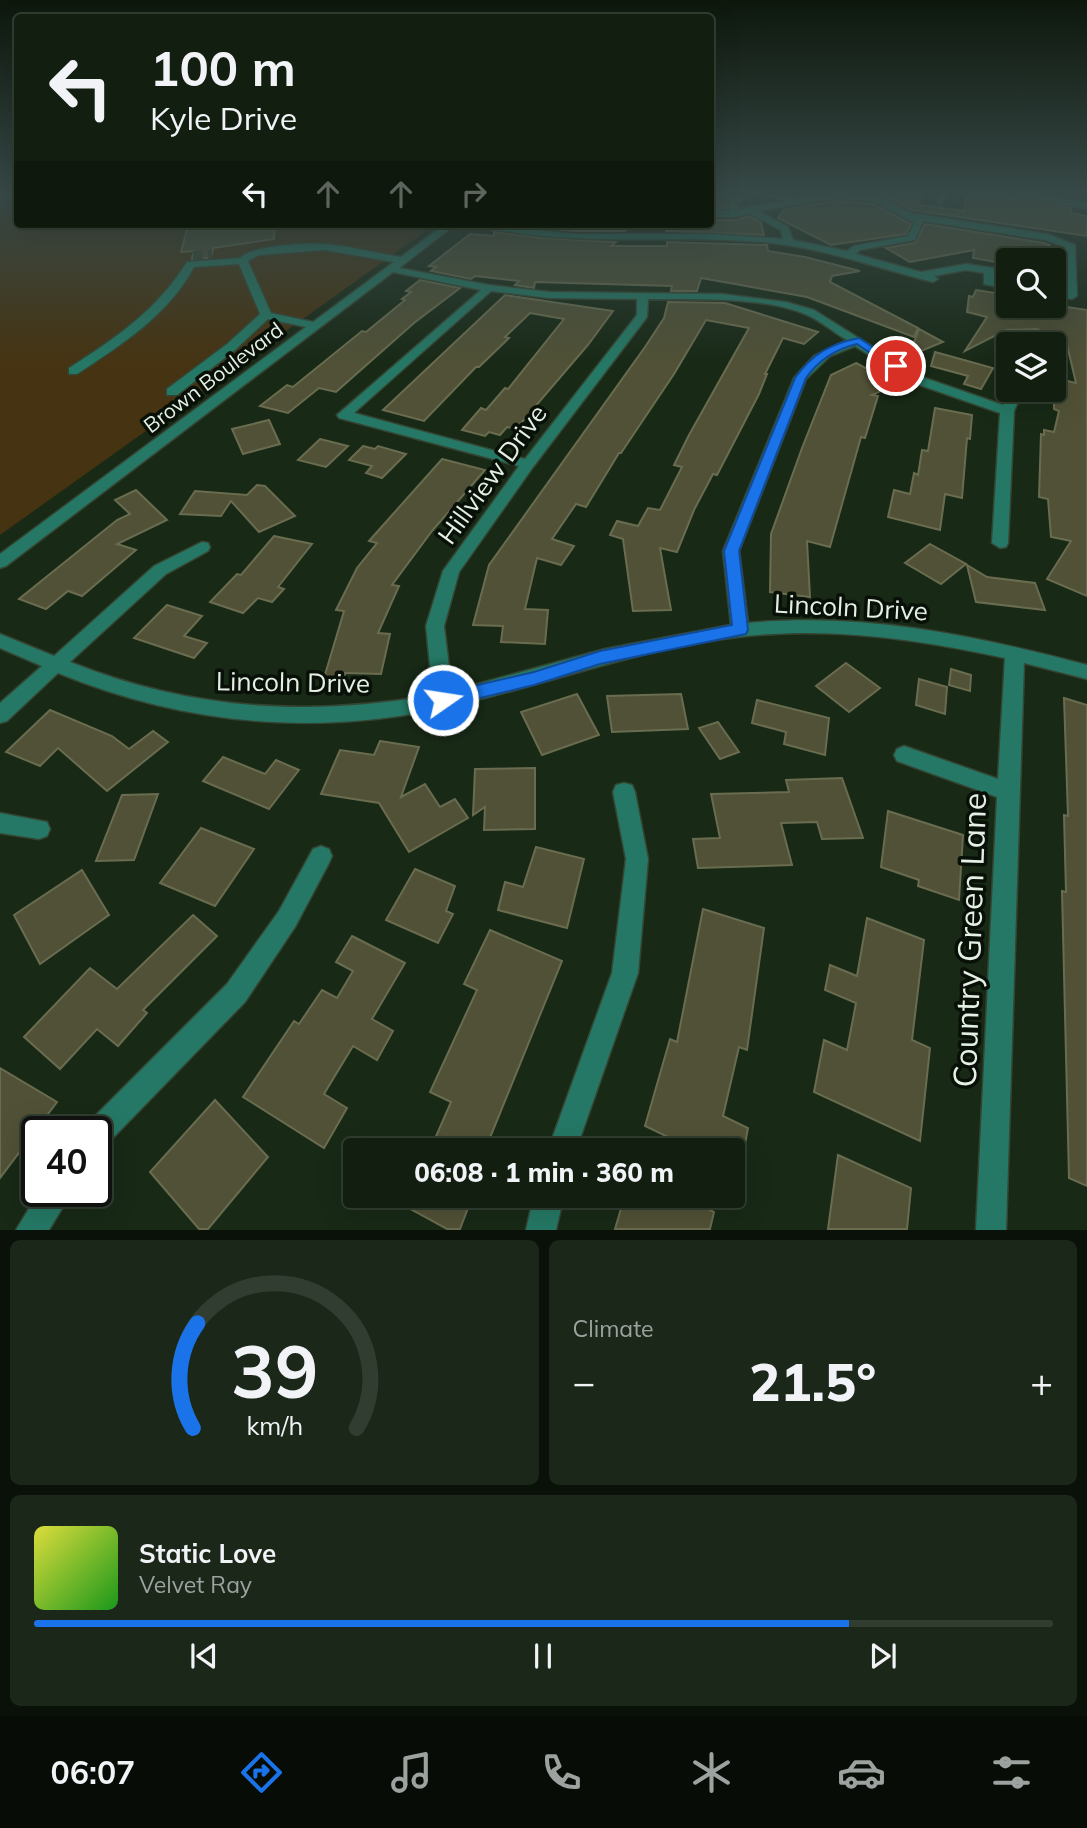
<!DOCTYPE html>
<meta charset="utf-8">
<style>
:root{--surface:#121f10;--page:#1b2719;--text:#f1f3f6;--muted:#9ca29f;--line:#313d30;--accent:#1a73e8}
body{margin:0;font-family:Mulish,sans-serif;background:var(--page);color:var(--text);height:100vh;display:flex;flex-direction:column;font-size:26px;white-space:nowrap}
*{box-sizing:border-box;margin:0}
p{font-size:23px;color:var(--muted)}
.icon{flex:none;width:38px;height:38px;fill:none;stroke:currentColor;stroke-width:2;stroke-linecap:round;stroke-linejoin:round}
.map{position:relative;height:1230px;overflow:hidden}
.side{display:flex;flex-direction:column;gap:10px;padding:10px;background:#0a1109;flex:1}
.side>*{flex:none}
.hud{position:absolute;left:14px;top:14px;width:700px;height:214px;border-radius:7px;box-shadow:0 7px 28px #0002,0 0 0 2px var(--line);background:#121f10;color:var(--text);overflow:hidden}
.controls{position:absolute;left:996px;top:248px;display:grid;gap:14px}
.controls a{display:grid;place-items:center;width:70px;height:70px;border-radius:7px;background:var(--surface);box-shadow:0 7px 28px #0002,0 0 0 2px var(--line);font-size:35px}
.speed{position:absolute;left:21px;top:1116px;display:flex;gap:14px;font-size:35px;font-weight:700;text-align:center}
.speed>*{display:grid;place-content:center;width:91px;height:91px;border-radius:50%;background:var(--surface);box-shadow:0 7px 28px #0002,0 0 0 2px var(--line);line-height:1}
.speed .limit{border:4px solid #111;border-radius:10px;background:#fff;color:#111}
.pin{position:absolute;display:grid;place-items:center;width:60px;height:60px;color:#fff;margin:-30px;border:4px solid #fff;border-radius:50%;box-shadow:0 2px 7px #0007}
.me{position:absolute;width:77px;margin:-38px;rotate:77deg;stroke-linejoin:round;filter:drop-shadow(0 0 5px #0008)}
.turn{display:flex;align-items:center;gap:24px;height:147px;padding:0 21px;font-size:32px}
.turn .icon{width:91px;height:91px;stroke-width:2.5}
.turn b{display:block;font-size:49px;line-height:60px}
.lanes{display:flex;align-items:center;height:66px;padding:0 21px;background:#0003;justify-content:center;gap:35px;direction:ltr}
.lanes .off{opacity:.35}
.big{font-size:52px;font-weight:800;line-height:1.1}
.side .widget{flex:1;display:flex;flex-direction:column;justify-content:center;gap:10px;min-width:0;padding:0 24px;border-radius:10px;background:var(--page)}
.side .dial{align-items:center;gap:0}
.dial svg{height:182px;overflow:visible;fill:none;stroke:var(--line);stroke-width:7;stroke-linecap:round;text-anchor:middle}
.dial text{fill:var(--text);stroke:none}
.song{display:flex;align-items:center;gap:21px}
.cover{width:84px;height:84px;border-radius:10px;background:linear-gradient(135deg,hsl(60 70% 55%),hsl(120 70% 35%))}
.played{height:7px;border-radius:4px;background:linear-gradient(90deg,var(--accent) 80%,var(--line) 80%)}
.keys{display:flex;justify-content:space-around;direction:ltr}
.heat{display:flex;justify-content:space-between;align-items:center;font-size:38px;direction:ltr}
.side .tiles{flex:1;display:grid;gap:10px;grid-template-columns:1fr 1fr}
.widget:last-child{grid-column:span 2}
.trip{position:absolute;left:343px;top:1138px;width:402px;height:70px;border-radius:7px;background:var(--surface);box-shadow:0 7px 28px #0002,0 0 0 2px var(--line);font-weight:800;line-height:70px;text-align:center}
.tabs{display:flex;height:112px;justify-content:space-around;align-items:center;background:#070c06;color:var(--muted)}
.tabs .icon{width:49px;height:49px}
.tabs .active{color:var(--accent)}
.tabs b{font-size:32px;color:var(--text)}
.map>svg:first-child{display:block}
.green{fill:#463312}
.building{fill:#505136;stroke:#6a6c50;stroke-width:2}
.lines{fill:none;stroke-linecap:round;stroke-linejoin:round}
.minor-tunnel{stroke:#374735;stroke-width:10;stroke-dasharray:10 5;stroke-linecap:butt}
.minor-casing{stroke:#354533;stroke-width:3}
.minor{fill:#257865;fill-rule:evenodd}
.route{fill:#1a73e8;stroke:#114b97;stroke-width:2}
.labels{text-anchor:middle;dominant-baseline:central;stroke-width:7;stroke-linejoin:round;paint-order:stroke}
.far-street-label{font-size:21px;fill:#e4f0e3;stroke:#081008}
.street-label{font-size:26px;fill:#e4f0e3;stroke:#081008}
.near-street-label{font-size:32px;fill:#e4f0e3;stroke:#081008}
</style>
<div class="map">
<svg width="1087" height="1230" viewBox="0 0 1087 1230">
<rect width="100%" height="100%" fill="#182916"/>
<polygon class="green" points="0,193 17,193 18,224 436,224 0,535"/>
<g class="building">
<polygon points="869,193 922,193 919,205 964,211 967,193 1005,193 1071,208 1071,213 1087,216 1087,236 912,210 886,197"/>
<polygon points="710,194 732,197 727,208 710,208"/>
<polygon points="835,201 873,204 911,224 906,234 831,245 778,218 783,210"/>
<polygon points="749,216 761,222 764,235 666,231 666,224 710,224 710,220 736,220"/>
<polygon points="274,224 274,239 213,248 211,258 192,259 194,251 181,252 188,225"/>
<polygon points="501,224 632,224 625,231 573,231"/>
<polygon points="925,224 1044,243 1050,245 1050,261 1007,261 1007,264 973,258 974,250 910,262 886,248 915,243"/>
<polygon points="494,232 542,238 616,242 611,246 667,246 667,242 767,245 768,251 805,257 860,271 832,276 830,282 918,328 914,337 807,297 701,278 697,291 671,291 672,286 535,282 534,288 515,285 519,281 475,276 471,279 431,271 436,267 429,266 470,234 494,236"/>
<polygon points="420,280 460,288 414,323 336,392 319,388 288,413 260,406 287,385 293,387 362,331 366,332 405,300 402,299 411,292 406,291"/>
<polygon points="976,290 1008,295 1008,306 1054,305 1087,310 1087,596 1047,579 1071,541 1051,537 1048,499 1039,497 1041,434 1044,435 1044,430 1054,432 1059,411 1054,409 1054,378 1076,383 1067,345 1037,329 1006,330 965,351 987,317 967,312 969,296 973,297"/>
<polygon points="505,295 613,311 588,345 516,429 507,427 500,435 489,432 485,436 462,430 481,408 486,410 505,388 508,389 564,319 530,313 505,337 509,338 479,367 476,367 424,421 383,410"/>
<polygon points="668,302 725,303 818,332 804,344 783,338 765,374 767,374 759,394 717,475 713,474 694,510 677,552 660,548 671,610 633,611 623,539 610,535 617,521 638,526 648,508 660,510 682,467 674,465 689,435 749,328 706,320 674,374 621,453 619,453 586,507 576,504 552,539 574,546 561,565 537,558 525,609 548,610 545,644 501,642 503,626 473,625 489,565 645,347 664,318"/>
<polygon points="919,329 943,342 909,356"/>
<polygon points="935,352 993,368 981,389 964,384 968,376 931,366"/>
<polygon points="856,363 896,384 872,395 878,396 865,438 861,437 830,547 807,541 810,597 770,592 771,534 802,448 831,375"/>
<polygon points="935,408 972,415 970,439 967,438 962,498 945,494 940,530 888,517 894,490 910,494 914,473 918,475 922,450 928,451"/>
<polygon points="269,420 280,444 243,454 232,429"/>
<polygon points="320,439 348,446 326,467 298,460"/>
<polygon points="363,446 375,449 378,446 406,454 382,478 366,473 372,466 349,460"/>
<polygon points="442,459 485,470 432,531 392,585 399,586 378,633 390,634 381,674 345,673 344,679 324,678 344,611 336,610 357,568 377,543 369,541"/>
<polygon points="257,485 265,486 295,516 259,532 231,501 221,516 180,514 195,491 247,495"/>
<polygon points="136,490 167,520 117,544 136,550 82,596 68,591 46,609 19,599 117,520 130,514 115,500"/>
<polygon points="274,536 312,544 278,587 284,589 272,602 258,598 243,613 210,602 237,574 241,575"/>
<polygon points="930,544 966,564 941,584 905,563"/>
<polygon points="967,565 987,577 1035,583 1045,610 976,602"/>
<polygon points="167,605 202,616 184,636 207,643 194,658 134,638"/>
<polygon points="846,663 880,688 849,712 816,686"/>
<polygon points="951,669 971,675 970,691 949,685"/>
<polygon points="919,679 947,687 945,714 916,705"/>
<polygon points="577,694 599,735 542,755 521,712"/>
<polygon points="681,694 688,729 612,732 607,696"/>
<polygon points="1064,698 1087,705 1087,1186 1069,1178 1062,891 1066,892 1064,815 1068,816"/>
<polygon points="757,700 829,718 825,755 784,744 786,732 752,723"/>
<polygon points="50,710 112,736 129,749 153,731 168,742 107,791 58,748 40,766 6,752"/>
<polygon points="718,722 739,752 720,759 699,728"/>
<polygon points="380,741 419,747 401,797 425,784 440,807 455,799 468,818 409,852 379,803 321,794 340,750 374,755"/>
<polygon points="223,757 265,774 276,760 299,770 269,809 203,781"/>
<polygon points="535,768 535,829 484,830 485,807 473,815 475,769"/>
<polygon points="842,778 863,838 822,839 817,822 781,823 792,865 698,868 693,839 720,838 711,794 789,792 786,780"/>
<polygon points="158,794 134,860 96,861 122,795"/>
<polygon points="888,811 963,835 959,900 918,886 919,880 881,867"/>
<polygon points="201,828 254,849 215,906 160,883"/>
<polygon points="536,847 584,859 567,928 498,910 505,882 523,887"/>
<polygon points="415,869 455,886 446,911 453,914 438,943 386,920"/>
<polygon points="82,870 109,915 40,964 14,915"/>
<polygon points="703,909 764,928 747,1050 739,1047 723,1116 748,1128 744,1150 695,1150 645,1126 670,1039 677,1042"/>
<polygon points="193,915 217,936 143,1010 147,1013 118,1046 97,1029 60,1069 24,1037 90,968 117,989"/>
<polygon points="867,918 924,940 912,1040 930,1048 920,1141 814,1092 824,1040 847,1050 856,1003 825,990 830,965 857,976"/>
<polygon points="490,930 562,961 485,1150 430,1150 451,1102 430,1092 477,990 464,984"/>
<polygon points="352,936 405,963 372,1019 393,1031 377,1060 353,1046 324,1094 347,1108 324,1148 243,1097 294,1021 299,1024 322,990 337,998 353,971 336,962"/>
<polygon points="0,1068 57,1102 0,1178"/>
<polygon points="215,1100 268,1157 208,1229 199,1229 150,1172"/>
<polygon points="838,1155 911,1188 907,1229 828,1229"/>
<polygon points="410,1195 473,1195 460,1229 447,1229 405,1206"/>
<polygon points="625,1195 681,1195 714,1212 710,1229 615,1229"/>
</g>
<g class="lines">
<polyline class="minor-tunnel" points="193,256 212,255"/>
<g class="minor-casing">
<g id="minor">
<path d="M738 193H746L737 205 739 209 784 200 749 193H770L796 198 856 193 885 199 911 213 1047 234 1075 245 1077 296 1072 299 1054 296V290L1066 292V285L1054 283V277L1066 279 1065 247 1045 240 923 221 915 240 860 250 856 254 921 272 966 264 1008 270V276L994 274V280L1008 283V289L984 284V273L966 270 934 276 938 279 933 282C877 268 821 247 762 242 678 235 595 245 511 232 500 230 485 230 475 224L573 234H712L783 239 781 230 749 213 736 217H710V211L730 210 729 205ZM835 198 874 201 914 223 908 236 854 246 847 251 793 240 788 227 759 211Z"/>
<polygon points="941,193 949,193 941,205 937,202"/>
<polygon points="1008,193 1027,193 1087,203 1087,209"/>
<path d="M445 224H456L399 268 489 285 549 292 722 294 786 302 814 310 919 376 1003 405 1010 390H1023L1014 411 1008 543 1006 547 1000 548 992 543 1000 413 911 382 855 346 830 356 806 379 739 551 748 623C864 612 977 636 1087 665V679L1024 663 1006 1230H976L997 797 897 761 894 755 897 749 904 746 998 779 1005 658C918 639 828 626 738 637 642 648 551 683 457 705 320 737 188 726 58 673L7 721 0 723V703L42 666 0 648V634L54 656 154 566 202 542 208 543 210 547 208 551 166 574 70 662C190 710 307 717 433 695L426 626 443 571 519 466 339 418 337 415 481 290 393 272 6 566 0 568V554L306 327 268 319 235 350 177 395H167V389L227 344 260 314 239 264 194 267C168 315 123 344 77 374H69V368C116 338 157 310 187 262L240 258C253 245 306 243 325 244 350 246 376 253 401 257ZM324 250 394 262 313 322 271 313 248 261 259 255ZM491 291 549 298 637 299V315L525 459 354 413ZM648 299C693 300 763 296 805 314 820 320 833 332 847 340L814 356 794 378 723 551 731 625 605 649 452 691 444 626 459 572 533 467 647 317Z"/>
<polygon points="624,783 632,785 635,792 648,859 638,973 576,1150 548,1150 612,973 626,859 613,792 616,785"/>
<polygon points="0,813 47,822 50,829 47,836 39,839 0,833"/>
<polygon points="321,846 329,849 332,856 329,863 295,927 245,1002 106,1145 96,1149 96,1132 83,1132 86,1125 227,984 279,911 313,849"/>
<polygon points="39,1192 72,1192 49,1230 16,1230"/>
<polygon points="534,1195 564,1195 556,1230 526,1230"/>
</g>
</g>
<use href="#minor" class="minor"/>
</g>
<linearGradient id="sky" x2="0" y2="1"><stop stop-color="#0d170c"/><stop offset="0.53" stop-color="#374947"/><stop offset="1" stop-color="#374947" stop-opacity="0"/></linearGradient>
<rect width="1087" height="365" fill="url(#sky)"/>
<path class="route" d="M859 338 902 366 892 368 857 344C836 349 818 361 806 378L739 551 748 630 746 634 600 664 534 685 443 707 437 705 434 700 437 695 443 693 534 672 600 651 732 625 724 551 795 378C812 354 830 344 859 338Z"/>
<g class="labels">
<g class="far-street-label">
<text transform="translate(213 377) rotate(-37)">Brown Boulevard</text>
</g>
<g class="street-label">
<text transform="translate(492 474) rotate(-54)">Hillview Drive</text>
<text transform="translate(851 607) rotate(3)">Lincoln Drive</text>
<text transform="translate(293 682) rotate(1)">Lincoln Drive</text>
</g>
<g class="near-street-label">
<text transform="translate(969 940) rotate(-88)">Country Green Lane</text>
</g>
</g>
</svg>
<div class="controls">
<a><svg class="icon" aria-label="search" viewBox="0 0 24 24"><circle cx="10" cy="10" r="6"/><path d="M15 15l6 6"/></svg></a>
<a><svg class="icon" aria-label="layers" viewBox="0 0 24 24"><path d="M12 4l9 5-9 5-9-5zM3 14l9 5 9-5"/></svg></a>
</div>
<div class="speed"><div class="limit">40</div></div>
<div class="pin" style="left:896px;top:366px;background:#d93025"><svg class="icon" aria-label="arrive" viewBox="0 0 24 24"><path d="M6 21V4h12l-3 4 3 4H6"/></svg></div>
<svg class="me" style="left:443px;top:700px" viewBox="-20 -20 40 40"><circle r="17" fill="#1a73e8" stroke="#fff" stroke-width="3"/><path d="M0-11L8 9 0 5-8 9z" fill="#fff"/></svg>
<div class="trip">06:08 · 1 min · 360 m</div>
<div class="hud">
<div class="turn"><svg class="icon" aria-label="left" viewBox="0 0 24 24"><path d="M17 20v-9H6M10 6l-5 5 5 5"/></svg><div><b>100 m</b>Kyle Drive</div></div>
<div class="lanes"><svg class="icon" aria-label="left" viewBox="0 0 24 24"><path d="M17 20v-9H6M10 6l-5 5 5 5"/></svg><svg class="icon off" aria-label="ahead" viewBox="0 0 24 24"><path d="M12 20V5M6 11l6-6 6 6"/></svg><svg class="icon off" aria-label="ahead" viewBox="0 0 24 24"><path d="M12 20V5M6 11l6-6 6 6"/></svg><svg class="icon off" aria-label="right" viewBox="0 0 24 24"><path d="M7 20v-9h11M14 6l5 5-5 5"/></svg></div>
</div>
</div>
<section class="side">
<div class="tiles">
<div class="widget dial"><svg viewBox="0 0 100 80">
<path d="M14 69A42 42 0 1 1 86 69"/>
<path d="M14 69A42 42 0 0 1 16 23" stroke="#1a73e8"/>
<text x="50" y="56" font-size="32" font-weight="700">39</text>
<text x="50" y="72" font-size="11">km/h</text>
</svg></div>
<div class="widget"><p>Climate</p>
<div class="heat"><a>−</a><b class="big">21.5°</b><a>+</a></div>
</div>
<div class="widget">
<div class="song"><i class="cover"></i><div><b>Static Love</b><p>Velvet Ray</p></div></div>
<div class="played"></div>
<div class="keys"><svg class="icon" aria-label="previous" viewBox="0 0 24 24"><path d="M18 5L8 12l10 7zM5 5v14"/></svg><svg class="icon" aria-label="pause" viewBox="0 0 24 24"><path d="M8 5v14M16 5v14"/></svg><svg class="icon" aria-label="next" viewBox="0 0 24 24"><path d="M6 5l10 7-10 7zM19 5v14"/></svg></div>
</div>
</div>
</section>
<nav class="tabs">
<b>06:07</b>
<svg class="icon active" aria-label="directions" viewBox="0 0 24 24"><path d="M12 3l9 9-9 9-9-9zM9 14v-3h6M13 9l2 2-2 2"/></svg>
<svg class="icon" aria-label="music" viewBox="0 0 24 24"><path d="M9 18V5l10-2v13"/><circle cx="6" cy="18" r="3"/><circle cx="16" cy="16" r="3"/></svg>
<svg class="icon" aria-label="phone" viewBox="0 0 24 24"><path d="M5 4h4l2 5-3 2q2 4 5 5l2-3 5 2v4C11 20 4 13 5 4z"/></svg>
<svg class="icon" aria-label="climate" viewBox="0 0 24 24"><path d="M12 3v18M4 7l16 10M4 17L20 7"/></svg>
<svg class="icon" aria-label="car" viewBox="0 0 24 24"><path d="M5 17H2v-5l4-1 3-4h7l3 4 3 1v5h-3M9 17h6M6 11h13"/><circle cx="7" cy="17" r="2"/><circle cx="17" cy="17" r="2"/></svg>
<svg class="icon" aria-label="filters" viewBox="0 0 24 24"><path d="M4 7h16M4 17h16"/><circle cx="9" cy="7" r="2"/><circle cx="15" cy="17" r="2"/></svg>
</nav>
